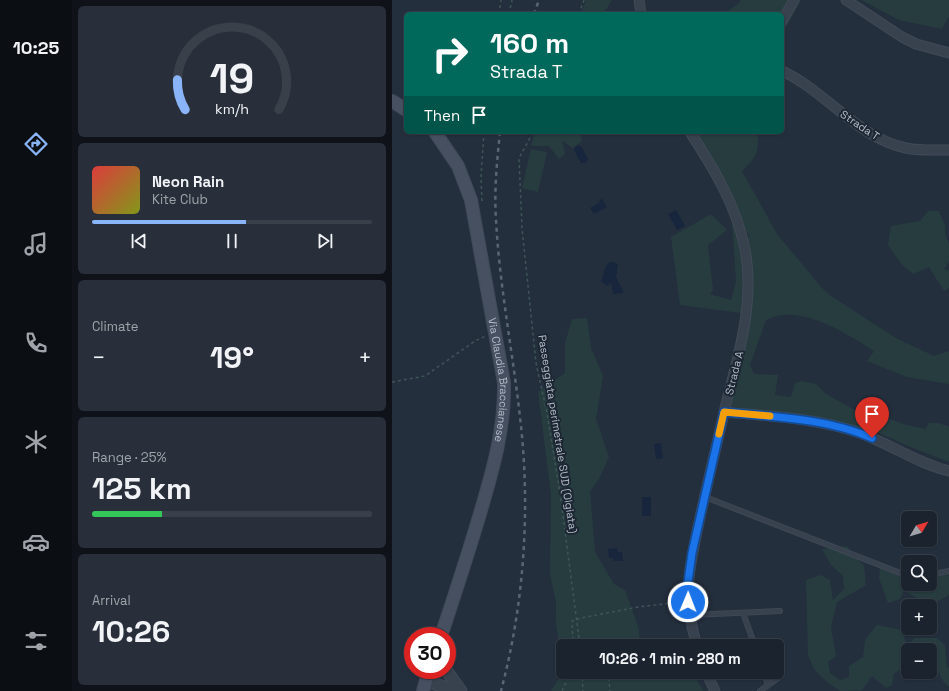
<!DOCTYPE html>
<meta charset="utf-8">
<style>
:root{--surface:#1b232e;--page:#282f3a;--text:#f1f3f6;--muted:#a0a4aa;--line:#39404a;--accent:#8ab4f8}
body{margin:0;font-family:"Space Grotesk",sans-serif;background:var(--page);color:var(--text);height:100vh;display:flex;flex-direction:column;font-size:15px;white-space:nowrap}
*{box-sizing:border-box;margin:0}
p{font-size:13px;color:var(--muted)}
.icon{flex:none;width:22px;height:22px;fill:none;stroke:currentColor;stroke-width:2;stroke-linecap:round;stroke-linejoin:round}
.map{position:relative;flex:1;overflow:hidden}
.side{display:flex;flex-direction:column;gap:6px;padding:6px;background:#0f1319;width:320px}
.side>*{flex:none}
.hud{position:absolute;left:12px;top:12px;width:380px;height:122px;border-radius:6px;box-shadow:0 1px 3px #0004,0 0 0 1px var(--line);background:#00695c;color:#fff;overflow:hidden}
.needle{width:26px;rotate:52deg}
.controls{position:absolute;left:509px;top:511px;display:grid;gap:8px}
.controls a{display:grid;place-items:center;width:36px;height:36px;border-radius:6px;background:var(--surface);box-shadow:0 1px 3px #0004,0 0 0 1px var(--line);font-size:20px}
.speed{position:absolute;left:12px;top:627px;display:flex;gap:8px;font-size:20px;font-weight:700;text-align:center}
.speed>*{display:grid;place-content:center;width:52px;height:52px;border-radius:50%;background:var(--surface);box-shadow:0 1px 3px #0004,0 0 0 1px var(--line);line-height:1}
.speed .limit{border:6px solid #d22;background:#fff;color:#111}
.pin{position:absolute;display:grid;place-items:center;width:34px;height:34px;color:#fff;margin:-41px -17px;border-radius:50% 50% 50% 0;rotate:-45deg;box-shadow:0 0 4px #0007}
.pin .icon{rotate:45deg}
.me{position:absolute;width:44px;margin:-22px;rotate:1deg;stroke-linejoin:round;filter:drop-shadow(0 0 3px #0008)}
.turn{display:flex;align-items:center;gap:14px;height:84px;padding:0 20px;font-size:18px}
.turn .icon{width:52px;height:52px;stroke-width:2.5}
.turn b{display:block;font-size:28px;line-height:34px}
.then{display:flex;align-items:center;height:38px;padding:0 20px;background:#0003;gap:8px;font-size:15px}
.big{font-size:30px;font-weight:600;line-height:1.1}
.side .tile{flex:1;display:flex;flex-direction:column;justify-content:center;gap:6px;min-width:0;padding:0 14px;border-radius:6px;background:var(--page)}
.side .dial{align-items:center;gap:0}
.dial svg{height:104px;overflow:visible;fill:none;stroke:var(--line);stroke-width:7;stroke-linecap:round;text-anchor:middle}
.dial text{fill:var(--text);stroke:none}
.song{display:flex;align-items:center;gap:12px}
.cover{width:48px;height:48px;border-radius:6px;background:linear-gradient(135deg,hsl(0 70% 55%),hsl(70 70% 35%))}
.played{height:4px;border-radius:2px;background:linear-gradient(90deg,var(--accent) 55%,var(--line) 55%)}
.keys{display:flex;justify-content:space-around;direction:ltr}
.heat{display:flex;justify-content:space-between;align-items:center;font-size:22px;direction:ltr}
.charge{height:6px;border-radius:3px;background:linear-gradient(90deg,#34c759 25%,var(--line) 0)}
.trip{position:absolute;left:164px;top:639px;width:228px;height:40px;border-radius:6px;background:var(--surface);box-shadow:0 1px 3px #0004,0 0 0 1px var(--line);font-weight:600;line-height:40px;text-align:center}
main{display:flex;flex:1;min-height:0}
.tab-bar{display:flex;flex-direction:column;width:72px;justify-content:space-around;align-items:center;background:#0b0e12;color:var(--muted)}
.tab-bar .icon{width:28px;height:28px}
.tab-bar .current{color:var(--accent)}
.tab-bar b{font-size:18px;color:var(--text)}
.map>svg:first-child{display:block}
.green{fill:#263c3f}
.water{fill:#17263c}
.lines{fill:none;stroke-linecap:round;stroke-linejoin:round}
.service-casing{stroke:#414a57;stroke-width:6}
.minor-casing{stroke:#414a57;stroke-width:11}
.tertiary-casing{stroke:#414a57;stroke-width:13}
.secondary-casing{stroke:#414a57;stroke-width:14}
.path{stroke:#3f5557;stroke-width:1.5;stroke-dasharray:3 3;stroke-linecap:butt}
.service{stroke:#38414e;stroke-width:4.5}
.minor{stroke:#38414e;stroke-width:9}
.tertiary{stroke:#38414e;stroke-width:11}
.secondary{stroke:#465061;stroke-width:12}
.rail{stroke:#5a6575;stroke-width:2.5;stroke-dasharray:4 4;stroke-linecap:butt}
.route-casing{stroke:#114b97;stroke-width:10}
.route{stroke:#1a73e8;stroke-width:7}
.slow{stroke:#f59e0b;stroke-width:7}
.labels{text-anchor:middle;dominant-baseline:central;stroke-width:4;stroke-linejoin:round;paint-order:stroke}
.street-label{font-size:11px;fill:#b4bcc9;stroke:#1d2633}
</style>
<main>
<nav class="tab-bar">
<b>10:25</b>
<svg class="icon current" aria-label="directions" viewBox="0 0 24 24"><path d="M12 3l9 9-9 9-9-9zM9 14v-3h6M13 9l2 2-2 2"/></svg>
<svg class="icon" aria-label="music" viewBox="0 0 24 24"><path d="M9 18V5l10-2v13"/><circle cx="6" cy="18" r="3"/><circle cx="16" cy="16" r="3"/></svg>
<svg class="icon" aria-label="phone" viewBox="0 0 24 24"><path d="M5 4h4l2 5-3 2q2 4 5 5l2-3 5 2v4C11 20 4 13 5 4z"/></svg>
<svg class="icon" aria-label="climate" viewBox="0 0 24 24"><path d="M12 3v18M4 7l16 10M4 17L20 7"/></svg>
<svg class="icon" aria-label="car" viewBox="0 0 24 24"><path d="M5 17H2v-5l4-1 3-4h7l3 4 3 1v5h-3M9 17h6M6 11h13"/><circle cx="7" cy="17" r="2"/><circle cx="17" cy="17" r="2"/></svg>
<svg class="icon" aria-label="filters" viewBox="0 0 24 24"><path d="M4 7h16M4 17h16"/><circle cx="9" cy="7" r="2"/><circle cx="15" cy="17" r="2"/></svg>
</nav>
<section class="side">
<div class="tile dial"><svg viewBox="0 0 100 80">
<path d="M14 69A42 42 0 1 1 86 69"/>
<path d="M14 69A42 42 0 0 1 8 46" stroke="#8ab4f8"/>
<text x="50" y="56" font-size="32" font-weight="700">19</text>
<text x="50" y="72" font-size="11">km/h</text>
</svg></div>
<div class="tile">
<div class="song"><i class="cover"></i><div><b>Neon Rain</b><p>Kite Club</p></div></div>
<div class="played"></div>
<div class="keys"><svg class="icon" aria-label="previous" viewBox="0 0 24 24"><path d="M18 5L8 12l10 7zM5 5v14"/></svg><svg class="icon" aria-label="pause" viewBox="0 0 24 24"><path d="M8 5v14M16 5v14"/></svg><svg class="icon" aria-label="next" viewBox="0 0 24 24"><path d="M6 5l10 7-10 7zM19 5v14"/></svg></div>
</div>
<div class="tile"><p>Climate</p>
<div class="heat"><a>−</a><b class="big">19°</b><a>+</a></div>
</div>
<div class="tile"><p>Range · 25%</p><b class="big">125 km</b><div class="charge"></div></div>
<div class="tile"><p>Arrival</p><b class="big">10:26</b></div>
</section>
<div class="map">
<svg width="557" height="691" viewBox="0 0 557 691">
<rect width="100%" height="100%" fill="#242f3e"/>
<g class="green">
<polygon points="194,0 220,0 211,14 189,14"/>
<path d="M349 0H409L390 35V14H367L365 12 363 14H334C338 7 345 7 349 0Z"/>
<polygon points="469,0 557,0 557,16 550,29 507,20"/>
<polygon points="143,132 189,132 190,141 181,148 170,141 173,154 167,159 157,146 139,146"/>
<path d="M309 132H366C366 153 366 156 350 171L385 234 429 287 439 296 504 338 542 356 557 351V384L515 377 475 361 482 351C458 335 420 312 391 315 386 315 379 318 374 320L358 365 362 374 386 375 383 395 399 397 403 383 410 381 424 384 434 394 470 414 492 417 515 425 533 429 537 423H547L557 427V462L521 448 480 430 338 406 357 314 288 305 279 237 319 214 335 230 316 245 321 290 318 294 339 300 344 281 340 221 358 238 319 159 303 135Z"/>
<polygon points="139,149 155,152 146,192 130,188"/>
<polygon points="536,211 547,211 553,226 553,235 557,244 557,261 552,269 557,271 557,288 552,291 537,267 521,274 510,265 496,245 499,226 528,221"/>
<polygon points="195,318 199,348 211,376 204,419 217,457 207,479 198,491 203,552 222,584 233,590 247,629 248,646 171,646 171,672 299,672 312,691 159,691 170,673 164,621 164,601 158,575 159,496 146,392 173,373 173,343 180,319"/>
<path d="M455 546 472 566 474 585 445 602 439 627 444 656 436 662 438 673 448 680 457 677V666L471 657 473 640 485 625 510 630 515 646 523 638H545L553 645 555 668 557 667V687C548 681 544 665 541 655H538V650H516C516 662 513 667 502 674L500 685 494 688 480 676 470 690 448 691 435 682 422 669 416 655 414 580 429 575 438 580 441 600 452 589 451 576 439 565 430 549Z"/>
<polygon points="488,567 516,578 516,584 538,584 538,578 557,574 557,595 539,605 512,591 508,599 496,603 487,578"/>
</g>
<g class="water">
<polygon points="184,146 189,146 196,159 194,163 189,163 182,150"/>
<polygon points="210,199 215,207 202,214 198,208 208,202 207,200"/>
<polygon points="284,210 293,226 285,230 276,214"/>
<polygon points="218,262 222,262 226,265 224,277 232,293 221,294 219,283 215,286 209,281 214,266"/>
<polygon points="269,443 271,458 264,459 262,444"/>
<rect x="250" y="497" width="9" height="19"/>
<polygon points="225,548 226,552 230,552 231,561 221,561 221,558 217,558 216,549"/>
</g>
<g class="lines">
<g class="service-casing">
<g id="service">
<polyline points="313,497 516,576"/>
<polyline points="538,575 557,571"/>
<polyline points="351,613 363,646"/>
<polyline points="298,615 388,611"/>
<polyline points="372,672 376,685"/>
<polyline points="368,691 386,678"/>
</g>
</g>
<g class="minor-casing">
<g id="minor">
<polyline points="247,0 249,14"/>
<polyline points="454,0 510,37 524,44 557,53"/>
<polyline points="390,21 402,0"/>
<path d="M390 71C434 91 465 138 514 148 528 151 543 150 557 150"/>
<path d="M298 132C322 169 344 205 353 249 363 302 347 353 334 404 326 440 317 476 309 513 298 564 289 594 305 646"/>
<path d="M332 412C377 416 425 418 468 433 498 444 525 463 557 471"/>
<polyline points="314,672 323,691"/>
</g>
</g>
<g class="tertiary-casing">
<g id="tertiary">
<polyline points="54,670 69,691"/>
<polyline points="34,681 64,691"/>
</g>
</g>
<g class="secondary-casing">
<g id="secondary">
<polyline points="0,101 14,110"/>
<path id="s1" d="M43 132 66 166 79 200 112 383C113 430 100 473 87 517 75 557 62 597 49 636"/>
<polyline points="31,691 37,670"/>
</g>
</g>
<g class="path">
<polyline points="107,14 109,0"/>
<polyline points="117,14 120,0"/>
<polyline points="187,14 192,0"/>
<polyline points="139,132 137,140 127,158 130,228 144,363 155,413 168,493 188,646"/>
<polyline points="90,201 89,176 92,132"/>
<polyline points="0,382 33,376 83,341 94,336"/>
<polyline points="181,646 180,621 189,618 246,607 289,602"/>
<polyline points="190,672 191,691"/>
<polyline points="216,672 218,691"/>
<polyline points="170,691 179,672"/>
</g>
<use href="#service" class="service"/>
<use href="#minor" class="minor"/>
<use href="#tertiary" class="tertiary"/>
<use href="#secondary" class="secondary"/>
<g class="rail">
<polyline points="142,14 147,0"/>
<path d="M108 132C105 161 102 190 104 220 108 296 125 372 131 448 137 529 130 612 109 691"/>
</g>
</g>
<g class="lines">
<g class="route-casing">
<path id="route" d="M296 602 295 589 300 553 332 412C382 417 434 418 480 438"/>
</g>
<use href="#route" class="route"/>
<polyline class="slow" points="327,434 332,412 378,416"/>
</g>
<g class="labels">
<g class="street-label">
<text transform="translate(468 125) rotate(34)">Strada T</text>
<text transform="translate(342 373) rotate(-76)">Strada A</text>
<text stroke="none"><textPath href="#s1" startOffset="260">Via Claudia Braccianese</textPath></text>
<text transform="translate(166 434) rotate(81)">Passeggiata perimetrale SUD (Olgiata)</text>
</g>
</g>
</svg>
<div class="controls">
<a><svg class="needle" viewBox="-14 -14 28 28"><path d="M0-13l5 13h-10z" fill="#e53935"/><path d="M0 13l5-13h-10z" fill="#a0a4aa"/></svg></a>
<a><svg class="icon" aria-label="search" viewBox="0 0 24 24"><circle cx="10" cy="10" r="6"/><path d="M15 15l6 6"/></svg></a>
<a>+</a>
<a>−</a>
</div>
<div class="speed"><div class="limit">30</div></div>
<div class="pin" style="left:480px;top:438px;background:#d93025"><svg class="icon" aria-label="arrive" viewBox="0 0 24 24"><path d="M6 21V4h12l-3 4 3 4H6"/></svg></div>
<svg class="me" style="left:296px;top:602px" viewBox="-20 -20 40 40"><circle r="17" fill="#1a73e8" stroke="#fff" stroke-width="3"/><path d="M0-11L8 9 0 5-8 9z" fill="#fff"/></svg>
<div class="trip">10:26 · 1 min · 280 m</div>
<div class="hud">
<div class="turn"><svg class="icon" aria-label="right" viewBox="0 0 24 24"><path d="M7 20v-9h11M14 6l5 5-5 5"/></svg><div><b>160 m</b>Strada T</div></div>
<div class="then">Then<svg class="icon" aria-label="arrive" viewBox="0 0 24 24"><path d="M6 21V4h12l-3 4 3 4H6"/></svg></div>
</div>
</div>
</main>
